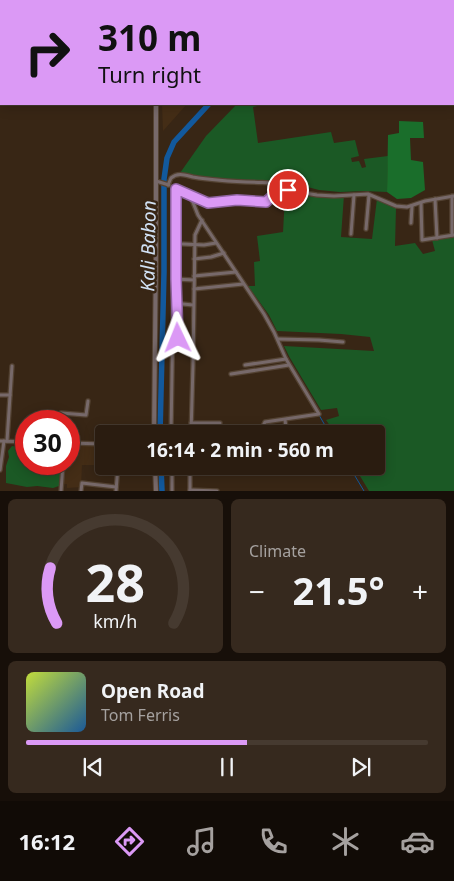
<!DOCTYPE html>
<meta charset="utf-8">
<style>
:root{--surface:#2a1c10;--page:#36291e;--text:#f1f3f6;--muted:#a5a19f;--line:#463a30;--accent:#db99f5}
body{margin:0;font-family:"Noto Sans",sans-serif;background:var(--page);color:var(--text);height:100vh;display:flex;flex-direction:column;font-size:19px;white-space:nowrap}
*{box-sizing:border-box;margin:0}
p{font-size:16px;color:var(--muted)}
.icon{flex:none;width:28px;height:28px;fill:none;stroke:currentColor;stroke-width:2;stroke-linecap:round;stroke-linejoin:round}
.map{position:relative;height:491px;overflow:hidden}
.details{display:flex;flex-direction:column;gap:8px;padding:8px;background:#170f09;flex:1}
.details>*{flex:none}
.guide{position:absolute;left:0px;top:0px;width:455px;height:105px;box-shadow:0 2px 12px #0003,0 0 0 1px var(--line);background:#db99f5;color:#111;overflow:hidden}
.speed{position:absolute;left:15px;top:410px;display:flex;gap:10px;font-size:25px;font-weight:700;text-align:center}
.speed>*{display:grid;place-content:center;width:65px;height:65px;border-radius:50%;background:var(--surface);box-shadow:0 2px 12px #0003,0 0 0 1px var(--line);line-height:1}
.speed .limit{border:8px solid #d22;background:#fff;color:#111}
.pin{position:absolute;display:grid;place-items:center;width:42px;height:42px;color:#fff;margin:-21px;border:2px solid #fff;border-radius:50%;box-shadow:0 1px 5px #0007}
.me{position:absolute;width:55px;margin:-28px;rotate:358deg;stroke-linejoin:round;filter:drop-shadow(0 0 4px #0008)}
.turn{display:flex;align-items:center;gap:18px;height:105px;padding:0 15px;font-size:22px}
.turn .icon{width:65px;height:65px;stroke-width:2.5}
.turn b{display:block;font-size:35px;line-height:42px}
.big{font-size:38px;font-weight:700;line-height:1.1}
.details .tile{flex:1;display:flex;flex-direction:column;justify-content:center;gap:8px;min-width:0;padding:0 18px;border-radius:8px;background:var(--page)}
.details .dial{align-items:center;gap:0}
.dial svg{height:130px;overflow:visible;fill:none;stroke:var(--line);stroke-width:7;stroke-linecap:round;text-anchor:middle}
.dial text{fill:var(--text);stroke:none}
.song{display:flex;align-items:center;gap:15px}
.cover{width:60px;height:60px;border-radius:8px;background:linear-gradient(135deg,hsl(70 70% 55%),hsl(210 70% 35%))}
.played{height:5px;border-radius:2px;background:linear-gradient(90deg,var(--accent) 55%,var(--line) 55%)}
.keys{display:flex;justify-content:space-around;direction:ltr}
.heat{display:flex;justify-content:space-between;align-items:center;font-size:28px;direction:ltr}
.details .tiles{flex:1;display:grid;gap:8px;grid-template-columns:1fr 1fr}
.tile:last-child{grid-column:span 2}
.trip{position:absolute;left:95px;top:425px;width:290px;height:50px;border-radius:5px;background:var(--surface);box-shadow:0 2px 12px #0003,0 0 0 1px var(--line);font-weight:700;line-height:50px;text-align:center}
.menu{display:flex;height:80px;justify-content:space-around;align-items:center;background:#110b06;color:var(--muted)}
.menu .icon{width:35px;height:35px}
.menu .active{color:var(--accent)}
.menu b{font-size:22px;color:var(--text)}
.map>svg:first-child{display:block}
.built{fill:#442d16}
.green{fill:#1b5925}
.forest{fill:#1a6e2b}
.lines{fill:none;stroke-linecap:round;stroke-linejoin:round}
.stream{stroke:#12599d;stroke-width:1}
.river{stroke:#12599d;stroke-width:5.5}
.minor-casing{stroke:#544333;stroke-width:5.5}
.tertiary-casing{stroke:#544333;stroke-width:6}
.minor{stroke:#77696a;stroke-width:3}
.tertiary{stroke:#77696a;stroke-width:4}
.route-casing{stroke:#8e639f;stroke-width:12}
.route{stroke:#db99f5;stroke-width:9}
.labels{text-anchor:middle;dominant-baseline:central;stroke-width:5;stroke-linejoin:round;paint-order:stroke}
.water-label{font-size:19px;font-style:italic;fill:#d2e2f5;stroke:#382615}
</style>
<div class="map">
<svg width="454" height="491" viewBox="0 0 454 491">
<rect width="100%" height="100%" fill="#382615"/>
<g class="built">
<polygon points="162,104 187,104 163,131"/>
<polygon points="73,444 95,446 94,465 82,465 81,487 67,488 67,484 63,484 64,464 71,463"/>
</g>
<g class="green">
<polygon points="237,104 266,104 253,107 258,143 331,132 334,143 355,140 359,156 351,158 352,162 359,161 362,168 366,167 364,159 388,156 387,192 364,191 340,192 319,190 281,180 265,181 219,179 180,173 206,136"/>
<polygon points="287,190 317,195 344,195 341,237 372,239 377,199 396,208 395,246 415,243 423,254 435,251 432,240 454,236 454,491 369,491 354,466 376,466 376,434 340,434 339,432 335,433 326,420 339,416 337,408 321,410 290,358 284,346 374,351 370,337 341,334 277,331 269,315 248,286 255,286 254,262 260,261 257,236 283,232 285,196 287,195"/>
<polygon points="12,446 18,447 21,446 26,448 26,464 58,464 61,468 59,486 53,488 37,486 27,487 6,483 6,466 9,457 8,451"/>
</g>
<polygon class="forest" points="399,121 423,122 424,138 410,138 411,160 423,162 425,190 411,198 397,199 387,192 388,135 399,133"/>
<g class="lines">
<g class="stream">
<polyline points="319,415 330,434"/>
<polyline points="349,466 364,491"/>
</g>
<g class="river">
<polyline points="302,1 303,0"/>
<polyline points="160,434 164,272 164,179 167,158 174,142 209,104"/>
<polyline points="161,466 162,491"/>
</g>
<g class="minor-casing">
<g id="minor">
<polyline points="156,181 169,185"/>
<path d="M168 185 171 178C178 172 185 175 193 177 221 182 248 182 276 183L279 185 280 189 317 195 334 196 368 194 396 206 407 207 425 201 454 196"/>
<polyline points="176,189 177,249"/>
<polyline points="177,189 208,203 237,200 266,202 280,189"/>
<polyline points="190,195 198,215 264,314 274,332 286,359 319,414 265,422 263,426 263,434"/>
<polyline points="452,196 452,235"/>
<polyline points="435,199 437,238"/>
<polyline points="421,203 422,240 454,235"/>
<polyline points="411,223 412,206"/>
<polyline points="366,229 369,195"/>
<polyline points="148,233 156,233"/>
<polyline points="351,234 354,195"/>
<polyline points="183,244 204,245 216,243"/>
<polyline points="194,259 211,257 224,253"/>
<polyline points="194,276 236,272"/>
<polyline points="174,279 194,280"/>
<polyline points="176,285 178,338 179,340 193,341"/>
<polyline points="194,289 243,284"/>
<polyline points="183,304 193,305"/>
<polyline points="278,339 319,340 343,342"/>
<polyline points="245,365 286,359"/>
<polyline points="231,374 289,365"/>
<polyline points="0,395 10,395"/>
<polyline points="60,421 61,413 86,415 88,401"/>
<polyline points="191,423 220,423"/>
<polyline points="171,434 174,252 173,188"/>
<polyline points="191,434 193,365 195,235 202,220"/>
<polyline points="270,434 285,431 286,427 285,420"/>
<polyline points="0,441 26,442"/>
<polyline points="7,441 12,366"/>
<polyline points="69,443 104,444"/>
<polyline points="172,466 172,491"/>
<polyline points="264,466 265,470 267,471 278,471 277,466"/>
<polyline points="0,470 4,441"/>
<polyline points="190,490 217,491"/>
<polyline points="61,491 63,464"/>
<polyline points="81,491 82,483 116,487"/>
<polyline points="116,491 118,466"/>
<polyline points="190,491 190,466"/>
</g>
</g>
<g class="tertiary-casing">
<g id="tertiary">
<polyline points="151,0 151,1"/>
<polyline points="154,434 156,250 156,104"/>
<polyline points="155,466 156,491"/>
</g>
</g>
<use href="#minor" class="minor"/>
<use href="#tertiary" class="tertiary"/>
</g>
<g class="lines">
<g class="route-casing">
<polyline id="route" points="178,338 176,279 176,189 208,203 237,200 266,202 280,189 288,190"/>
</g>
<use href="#route" class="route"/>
</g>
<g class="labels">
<g class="water-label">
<text transform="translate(148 246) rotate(-89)">Kali Babon</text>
</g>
</g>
</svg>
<div class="speed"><div class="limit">30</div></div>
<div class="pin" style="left:288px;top:190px;background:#d93025"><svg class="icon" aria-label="arrive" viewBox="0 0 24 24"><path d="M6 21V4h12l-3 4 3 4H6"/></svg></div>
<svg class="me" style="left:178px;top:338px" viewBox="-20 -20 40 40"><path d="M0-17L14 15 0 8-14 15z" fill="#db99f5" stroke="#fff" stroke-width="4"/></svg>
<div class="trip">16:14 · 2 min · 560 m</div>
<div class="guide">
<div class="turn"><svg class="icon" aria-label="right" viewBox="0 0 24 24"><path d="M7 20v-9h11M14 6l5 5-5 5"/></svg><div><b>310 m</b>Turn right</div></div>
</div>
</div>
<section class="details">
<div class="tiles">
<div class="tile dial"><svg viewBox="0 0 100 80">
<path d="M14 69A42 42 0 1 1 86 69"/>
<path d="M14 69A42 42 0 0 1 10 35" stroke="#db99f5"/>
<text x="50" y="56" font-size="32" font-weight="700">28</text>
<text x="50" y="72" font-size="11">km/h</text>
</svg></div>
<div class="tile"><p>Climate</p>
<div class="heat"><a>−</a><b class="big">21.5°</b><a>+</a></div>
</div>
<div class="tile">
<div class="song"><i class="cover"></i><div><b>Open Road</b><p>Tom Ferris</p></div></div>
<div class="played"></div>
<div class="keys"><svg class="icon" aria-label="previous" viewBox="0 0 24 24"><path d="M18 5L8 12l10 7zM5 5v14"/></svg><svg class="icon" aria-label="pause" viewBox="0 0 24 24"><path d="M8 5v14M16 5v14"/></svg><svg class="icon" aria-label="next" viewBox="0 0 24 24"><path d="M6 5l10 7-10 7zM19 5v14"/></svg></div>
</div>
</div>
</section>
<nav class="menu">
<b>16:12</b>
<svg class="icon active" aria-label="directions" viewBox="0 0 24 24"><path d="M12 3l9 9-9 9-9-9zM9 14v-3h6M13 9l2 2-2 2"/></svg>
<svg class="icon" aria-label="music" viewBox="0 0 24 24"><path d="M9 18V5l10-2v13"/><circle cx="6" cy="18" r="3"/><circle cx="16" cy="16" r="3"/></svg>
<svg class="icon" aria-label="phone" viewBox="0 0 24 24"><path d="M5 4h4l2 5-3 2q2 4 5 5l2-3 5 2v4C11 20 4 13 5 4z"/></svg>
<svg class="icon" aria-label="climate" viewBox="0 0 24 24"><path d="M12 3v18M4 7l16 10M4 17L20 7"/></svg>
<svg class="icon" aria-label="car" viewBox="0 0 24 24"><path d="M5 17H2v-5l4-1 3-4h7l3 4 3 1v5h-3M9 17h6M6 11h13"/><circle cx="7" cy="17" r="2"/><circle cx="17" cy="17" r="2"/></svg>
</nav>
